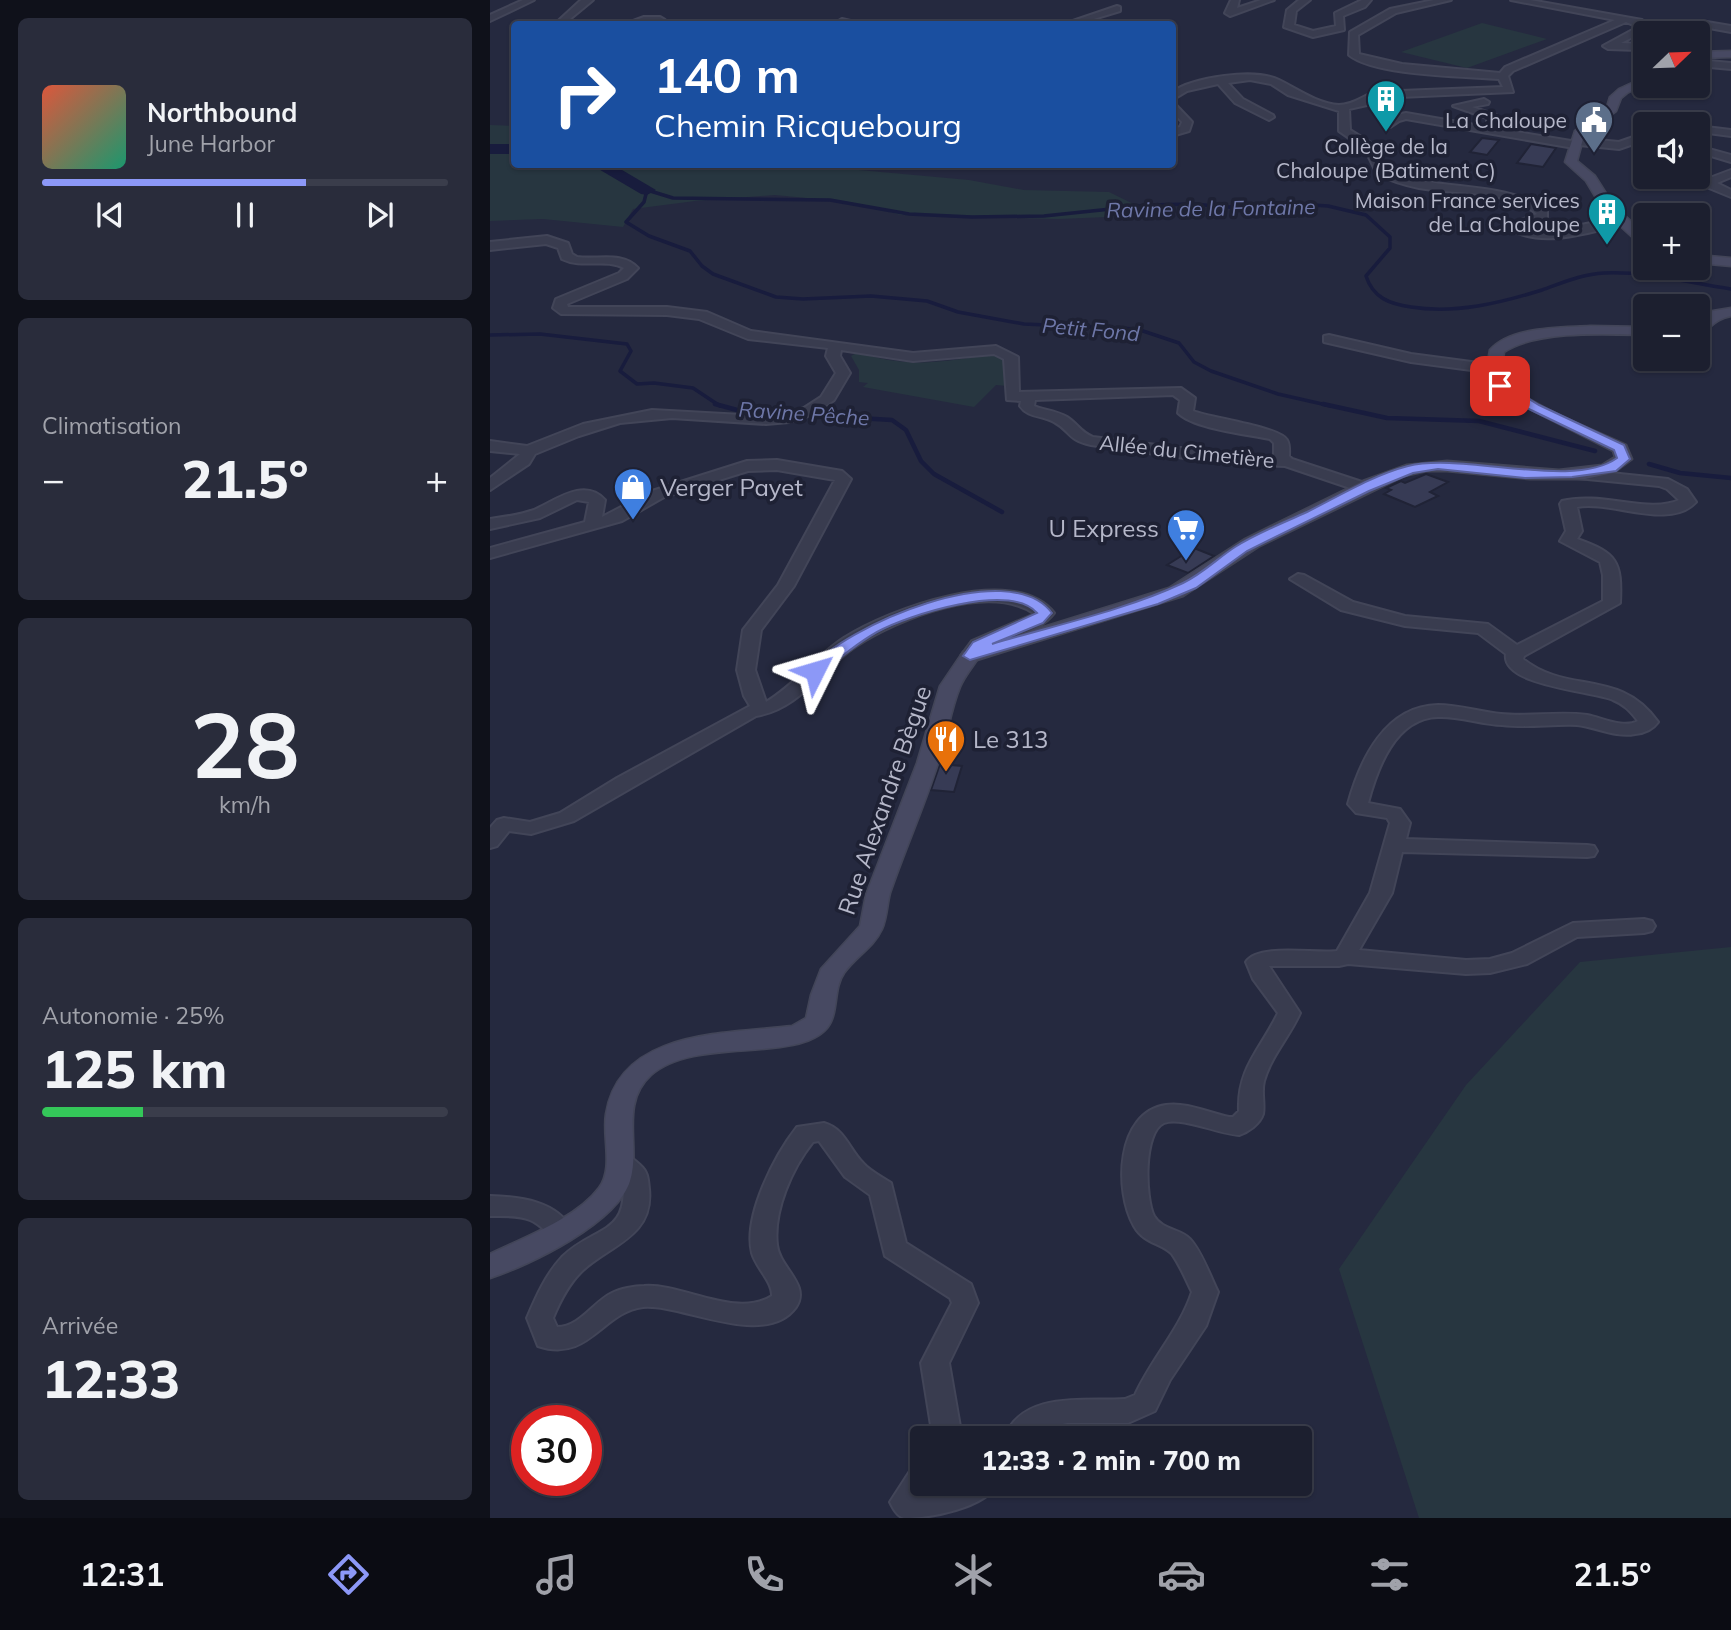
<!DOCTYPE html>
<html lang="fr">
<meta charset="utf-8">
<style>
:root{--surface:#1c1f2f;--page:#292c3b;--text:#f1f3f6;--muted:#a0a2aa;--line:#3a3d4b;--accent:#8c98f7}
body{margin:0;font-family:Mulish,sans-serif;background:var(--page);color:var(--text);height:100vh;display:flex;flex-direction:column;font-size:26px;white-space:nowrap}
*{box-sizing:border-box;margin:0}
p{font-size:23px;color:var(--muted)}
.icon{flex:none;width:38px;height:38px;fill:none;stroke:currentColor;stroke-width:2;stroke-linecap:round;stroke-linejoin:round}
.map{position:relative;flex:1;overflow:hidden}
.drawer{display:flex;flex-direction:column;gap:18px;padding:18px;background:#0f111a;width:490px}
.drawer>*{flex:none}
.guide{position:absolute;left:21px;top:21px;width:665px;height:147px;border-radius:7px;box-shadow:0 2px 5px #0004,0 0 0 2px var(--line);background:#1a4fa0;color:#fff;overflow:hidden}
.needle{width:46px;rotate:67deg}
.tools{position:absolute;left:1143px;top:21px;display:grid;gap:14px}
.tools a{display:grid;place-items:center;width:77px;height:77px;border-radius:7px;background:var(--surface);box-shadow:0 2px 5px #0004,0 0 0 2px var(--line);font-size:35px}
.speed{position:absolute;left:21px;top:1405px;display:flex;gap:14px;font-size:35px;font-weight:700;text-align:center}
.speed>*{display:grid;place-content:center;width:91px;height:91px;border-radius:50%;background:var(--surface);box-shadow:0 2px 5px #0004,0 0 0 2px var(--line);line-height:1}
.speed .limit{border:10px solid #d22;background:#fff;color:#111}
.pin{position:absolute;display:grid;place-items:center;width:60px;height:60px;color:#fff;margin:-30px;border-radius:14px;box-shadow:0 4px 10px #0006}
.me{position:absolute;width:77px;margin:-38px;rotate:50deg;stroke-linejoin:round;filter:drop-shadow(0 0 5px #0008)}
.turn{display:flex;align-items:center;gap:24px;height:147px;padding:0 28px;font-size:32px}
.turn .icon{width:91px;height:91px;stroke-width:2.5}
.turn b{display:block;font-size:49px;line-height:60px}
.big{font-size:52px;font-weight:800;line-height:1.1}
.drawer .widget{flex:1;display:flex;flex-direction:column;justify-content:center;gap:10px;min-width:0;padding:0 24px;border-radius:10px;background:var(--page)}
.drawer .dial{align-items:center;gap:0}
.dial b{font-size:91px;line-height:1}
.song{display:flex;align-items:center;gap:21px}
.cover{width:84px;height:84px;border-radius:10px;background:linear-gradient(135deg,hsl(10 70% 55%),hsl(160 70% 35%))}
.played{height:7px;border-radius:4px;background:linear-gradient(90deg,var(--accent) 65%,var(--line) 65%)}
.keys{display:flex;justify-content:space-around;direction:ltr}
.heat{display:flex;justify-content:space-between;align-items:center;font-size:38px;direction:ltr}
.charge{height:10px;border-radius:5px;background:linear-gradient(90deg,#34c759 25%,var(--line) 0)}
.trip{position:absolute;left:420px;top:1426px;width:402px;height:70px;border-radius:7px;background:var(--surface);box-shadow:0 2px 5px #0004,0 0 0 2px var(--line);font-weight:800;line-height:70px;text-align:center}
.dock{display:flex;height:112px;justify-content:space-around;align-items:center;background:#0b0c13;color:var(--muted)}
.dock .icon{width:49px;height:49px}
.dock .current{color:var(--accent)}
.dock b{font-size:32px;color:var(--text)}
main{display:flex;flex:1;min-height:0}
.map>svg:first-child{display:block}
.green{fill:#273640}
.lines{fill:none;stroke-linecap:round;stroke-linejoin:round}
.stream-far1{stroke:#181c3d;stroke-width:3.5}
.stream{stroke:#181c3d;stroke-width:4.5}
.river{fill:#181c3d;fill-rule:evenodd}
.building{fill:#373b55;stroke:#202336;stroke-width:2}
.minor-casing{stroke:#424558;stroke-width:4}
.secondary-casing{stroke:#424558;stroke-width:3}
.minor{fill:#393c4f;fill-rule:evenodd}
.secondary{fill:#474962;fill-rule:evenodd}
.route{fill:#8c98f7;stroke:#5b63a1;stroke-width:2}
.labels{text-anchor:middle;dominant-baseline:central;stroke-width:7;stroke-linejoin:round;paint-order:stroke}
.far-poi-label{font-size:21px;fill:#b5b7c9;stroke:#1e2134;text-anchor:end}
.far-water-label{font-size:21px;font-style:italic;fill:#6e77a8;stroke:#1e2134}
.far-street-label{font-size:21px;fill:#b5b7c9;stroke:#1e2134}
.poi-label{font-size:24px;fill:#b5b7c9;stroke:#1e2134;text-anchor:start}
.street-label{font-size:24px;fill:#b5b7c9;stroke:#1e2134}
</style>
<main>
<section class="drawer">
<div class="widget">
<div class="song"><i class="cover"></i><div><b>Northbound</b><p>June Harbor</p></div></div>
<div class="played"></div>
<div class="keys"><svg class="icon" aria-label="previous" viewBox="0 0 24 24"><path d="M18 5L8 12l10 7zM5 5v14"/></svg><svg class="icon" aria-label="pause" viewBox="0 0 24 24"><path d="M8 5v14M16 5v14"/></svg><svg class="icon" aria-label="next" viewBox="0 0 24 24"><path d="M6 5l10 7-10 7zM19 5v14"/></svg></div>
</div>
<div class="widget"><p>Climatisation</p>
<div class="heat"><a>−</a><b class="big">21.5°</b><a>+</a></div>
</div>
<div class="widget dial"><b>28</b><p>km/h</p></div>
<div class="widget"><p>Autonomie · 25%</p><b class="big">125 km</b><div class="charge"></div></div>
<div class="widget"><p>Arrivée</p><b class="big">12:33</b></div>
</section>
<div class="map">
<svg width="1241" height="1518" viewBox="0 0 1241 1518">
<rect width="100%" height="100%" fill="#25293f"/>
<g class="green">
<polygon points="992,23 1057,39 977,68 911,52"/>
<polygon points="0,125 24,126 24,164 314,165 479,180 534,190 619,192 666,215 569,219 411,215 358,202 285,195 205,201 143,209 133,227 53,219 0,221"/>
<path d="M368 352C414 369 459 362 506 353L513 359V369H517L518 386 506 385 484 407 373 387 378 383 369 382V370L361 356Z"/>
<polygon points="1241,947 1241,1518 929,1518 849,1269 976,1085 1090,962"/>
</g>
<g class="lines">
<g class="stream-far1">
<polyline points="0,335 50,334 137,344 141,351 130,371 147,384 164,383 203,388 230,406"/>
<path d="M841 406 788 394 721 371 704 362 689 343 647 329 534 324 468 312 437 301 381 296 313 299 286 297 223 274 212 266 200 251 159 236 136 222 154 202 157 190 183 198 340 200 419 214 482 217 554 216 659 205 702 204 764 209 775 204 790 203 838 206 876 215 900 237V248L876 276C883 298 900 304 921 307 966 314 1010 303 1052 290 1072 283 1092 274 1114 273 1157 271 1199 283 1241 289"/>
</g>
<g class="stream">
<polyline points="225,404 247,410 296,414"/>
<polyline points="833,404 897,418 989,421 1105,451"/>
<polyline points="317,415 402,420 416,430 431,461 444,474 512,512"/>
<polyline points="1159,464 1190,473 1241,478"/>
</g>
<g class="river">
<rect x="0" y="144" width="24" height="10"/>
<polygon points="100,164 122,164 166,190 157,195 151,194"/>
</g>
</g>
<g class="building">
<polygon points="992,138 1009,140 997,155 980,152"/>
<polygon points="1041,144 1066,148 1053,167 1027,163"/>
<polygon points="936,474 958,482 940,492 948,496 925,507 894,494 901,490 896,488 911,481 915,483"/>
<polygon points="704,548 724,556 698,573 677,565"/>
<polygon points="450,764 472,766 464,792 441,790"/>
</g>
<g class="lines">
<g class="minor-casing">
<g id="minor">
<polygon points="33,0 44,0 0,21 0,15"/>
<polygon points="91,0 103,0 74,24 65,24"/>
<polygon points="741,0 749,0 747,8 771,0 784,0 740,16 735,13"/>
<polygon points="809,0 820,0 806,11 804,25 823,31 846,26 845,13 872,0 881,0 875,7 853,16 854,30 823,37 794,27 797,10"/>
<path d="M944 0H961L906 13 868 35 869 54 912 64 1010 73 1015 67 1125 20 1021 0H1040L1152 20 1159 28 1157 30 1131 43 1155 44V69L1143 65 1149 50 1118 49 1113 46 1148 27 1136 22 1023 71 1018 76 1023 92 887 98 877 105 859 109 860 130 884 145 896 170C948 193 1008 179 1057 209V219L1034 227 1037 229 1076 228 1131 217 1137 221 1135 224C1101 232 1054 248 1021 230V224L1047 214C1015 189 968 195 929 188 914 185 901 181 887 174L875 149 849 131V111L798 95 781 84 760 80 738 83 753 99 783 115 784 117 779 120 745 103 728 84 697 91 682 100V92C703 77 765 68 789 80 807 89 828 104 849 105 863 105 873 96 885 92L1013 87 1009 79C974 76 885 76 859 55L860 32 900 9Z"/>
<polygon points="627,6 630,7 630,11 587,24 574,24"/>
<polygon points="154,17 170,17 175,20 167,24 135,24"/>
<polygon points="352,19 365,22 367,24 349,24 347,22"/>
<polygon points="1211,21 1241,26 1241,32 1208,26 1208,22"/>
<polygon points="1208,60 1241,63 1241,69 1208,66"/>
<polygon points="994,99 999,102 998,104 982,107 1008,116 1008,129 1081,141 1086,138 1129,142 1155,133 1155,140 1129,149 1089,145 1084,148 916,119 909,121 900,127 895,124 901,116 916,113 997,127 997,118 963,106"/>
<polygon points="682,101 702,122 699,131 682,136 682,129 690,127 692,122 682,111"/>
<polygon points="1216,127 1241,130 1241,136 1218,133 1208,138 1208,131"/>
<polygon points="1208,146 1241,155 1241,162 1208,152"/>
<polygon points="1241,170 1241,177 1227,183 1241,190 1241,197 1219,188 1215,181 1217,179"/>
<path d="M57 236 78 243 82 254 87 257C108 260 132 251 148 268L137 279 77 304 78 307H177L217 312 261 331 423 353 506 346 528 357 529 392 691 388 705 398 703 411C721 418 790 427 797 440 800 445 799 451 799 456L802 459 881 485 883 488 875 493 795 466 738 464 601 445C576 439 582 432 564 422 552 415 538 418 530 406L531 401 517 400 514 359 504 354 423 361 351 350 350 356 360 373 344 400 324 414 299 422 276 424 182 418 130 423 89 436 45 454 39 464 0 490V478L30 454 0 451V441L37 446 93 424 162 410 252 415 297 413 314 408 331 397 346 373 336 356 338 348 258 339 209 319 177 315 71 314 63 308 66 299 129 273 134 268C116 258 92 269 72 259L68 248 56 244 0 250V242ZM683 395 690 400 688 413C705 429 756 434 780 439L784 443V457L738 454 603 437C590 432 588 424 577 417 567 411 554 410 544 406L545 400Z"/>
<polygon points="839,335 921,354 1004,365 1011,369 1004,373 921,362 834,342 834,336"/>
<path d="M287 460 352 471 361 479 304 586 271 630 265 670 276 702C305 685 326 656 354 638 398 610 523 562 564 613 545 638 505 634 486 660L480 661 471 656 482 641 545 614C499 582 409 618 366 646 331 669 310 709 266 716L84 821 41 834 19 831 7 846 0 848V828L7 820 14 818 40 822 70 813 127 778 260 706 254 696 247 670 253 630 288 585 345 480 287 470 258 471 174 497 132 521 0 558V548L95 522 99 502 87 500 50 518 0 529V519C15 517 30 515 44 510 65 501 94 477 115 500L112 517 162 491 257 461Z"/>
<path d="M1082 469 1178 479 1197 489 1206 502C1179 531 1121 500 1087 507L1092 531 1087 539C1127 553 1132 561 1130 603L1034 656 1033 659C1078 695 1130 668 1168 722 1163 729 1155 733 1145 734 1126 738 1106 727 1087 725 1062 724 1037 728 1012 725 990 724 969 716 948 717 905 718 887 769 878 803L910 809 920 823 916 839 1097 845 1104 846 1107 851 1104 856 1097 857 912 852 902 893 869 950 976 960 1000 959 1022 953 1083 923 1154 919 1162 921 1165 926 1162 931 1154 933 1087 937 1037 964 1000 973 976 974 858 964 849 966H779L810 1013C800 1036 781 1056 774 1081 771 1092 775 1104 773 1114 770 1124 758 1132 749 1135 729 1134 691 1116 674 1123 653 1132 655 1198 664 1216 672 1230 691 1229 700 1239 712 1252 720 1276 728 1292L716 1326 680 1380 665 1411 638 1423H577L563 1426 546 1438H514C533 1390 595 1402 635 1399L645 1395C662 1358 690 1329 702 1292 696 1280 690 1265 682 1254 672 1243 654 1244 644 1226 624 1191 626 1112 676 1105 697 1102 719 1113 739 1117H743L749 1111C747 1068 771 1049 788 1013L763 979 756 962C768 943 826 954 847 951L880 893 900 823 897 818 866 813 858 804C870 760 895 706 948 705 969 705 990 712 1011 714 1040 717 1068 711 1097 715 1113 718 1133 729 1148 721 1141 712 1134 704 1123 700 1103 691 1011 686 1016 654L988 633 915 626 851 610 800 579 808 574 814 575 863 602 915 616 998 624 1027 645 1113 601V575L1110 562 1070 541 1076 531 1070 504 1072 501C1112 491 1159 514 1189 500L1177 489 1169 486 1077 477 1074 474Z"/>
<path d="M334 1123C355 1129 359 1149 373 1163 380 1171 392 1177 401 1183L416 1243 481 1284 488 1303 459 1363 472 1438H443L431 1363 462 1303 460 1298 395 1256 380 1195 355 1177 329 1141 323 1142C302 1168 283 1211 287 1245 289 1267 321 1285 306 1307 275 1350 191 1303 153 1307 112 1312 99 1363 48 1346L37 1318C46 1297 56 1274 72 1257 105 1225 139 1236 133 1179L118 1162 121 1155C134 1151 140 1156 150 1165 158 1172 158 1179 159 1189 164 1237 119 1245 91 1272 78 1285 70 1301 63 1318L67 1327C90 1327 103 1302 122 1293 130 1289 144 1286 154 1286 192 1283 245 1319 282 1296 283 1282 266 1268 262 1253 253 1216 285 1155 307 1127Z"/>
<path d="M0 1196C31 1197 67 1201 83 1231L79 1238C60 1244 57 1227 40 1220 28 1215 13 1216 0 1216Z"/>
<path d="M432 1464V1484H443L435 1497 464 1484H507C495 1508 440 1518 414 1518 407 1516 403 1508 400 1502L422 1468Z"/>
</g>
</g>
<g class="secondary-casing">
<g id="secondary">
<polygon points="1241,51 1241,57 1208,58 1208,52"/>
<polygon points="1155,77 1155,84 1137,93 1131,98 1126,111 1094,135 1087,161 1105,176 1124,206 1155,234 1155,245 1150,244 1114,211 1096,181 1075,162 1085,131 1117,107 1120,97 1129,89"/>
<polygon points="1208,255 1241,258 1241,266 1208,263"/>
<path d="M1241 308V316C1221 320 1221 331 1208 333V321L1217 312Z"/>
<path d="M1100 326 1155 327V335C1116 334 1047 330 1014 352 1013 360 1009 371 1014 379 1026 400 1111 433 1136 445L1142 459 1123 473 1095 479H1040L957 471H936L914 476 768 547 693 596 487 660C481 669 474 677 470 687 460 711 457 739 448 763 434 807 415 849 400 893 397 904 397 918 392 929 384 947 365 957 354 973 343 988 349 1014 337 1028 306 1064 205 1036 161 1075 129 1104 151 1146 140 1181 127 1223 40 1265 0 1278V1254C33 1238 87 1218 109 1188 124 1168 112 1137 116 1114 129 1029 237 1034 302 1026L316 1018 321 995 331 969 370 926 376 895 427 763 450 686 473 652 679 588 755 539 873 481 917 465 957 461 1069 470 1112 465 1125 457 1123 451 1018 398C996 382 995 376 1000 350 1021 326 1071 328 1100 326Z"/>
</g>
</g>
<use href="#minor" class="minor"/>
<use href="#secondary" class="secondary"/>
</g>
<path class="route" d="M1006 384H1015L1049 405 1134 445 1140 459 1126 471 1082 477 1035 478 948 469 923 473 879 491 757 551 706 588 668 604 480 660 473 656 483 642 547 613C520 582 418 615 387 632 366 644 348 659 330 675L325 676 317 671C355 625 519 555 562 613L553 623 502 644C565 625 633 611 693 583 712 574 728 558 745 547 767 533 793 523 817 512 849 496 883 475 918 466 973 452 1083 490 1127 458L1124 450 1041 410 1006 389Z"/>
<defs>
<g id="building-pin" transform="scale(2.0125)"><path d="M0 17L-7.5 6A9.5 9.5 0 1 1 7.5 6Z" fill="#0f9aa8" stroke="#1e2134"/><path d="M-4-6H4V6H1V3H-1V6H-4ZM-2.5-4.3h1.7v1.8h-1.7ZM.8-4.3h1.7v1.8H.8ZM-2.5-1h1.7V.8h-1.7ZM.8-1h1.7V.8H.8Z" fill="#fff"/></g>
<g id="civic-pin" transform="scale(2.0125)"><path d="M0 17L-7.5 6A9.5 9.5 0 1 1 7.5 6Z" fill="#5c6f8a" stroke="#1e2134"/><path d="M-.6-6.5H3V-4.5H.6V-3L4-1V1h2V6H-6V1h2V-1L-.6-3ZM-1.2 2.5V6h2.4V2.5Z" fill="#fff"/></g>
<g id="shop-pin" transform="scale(2.0125)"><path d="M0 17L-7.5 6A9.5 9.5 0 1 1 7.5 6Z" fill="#3f7fe0" stroke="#1e2134"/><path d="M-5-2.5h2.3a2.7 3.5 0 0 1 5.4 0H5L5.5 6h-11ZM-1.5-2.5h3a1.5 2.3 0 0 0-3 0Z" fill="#fff"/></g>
<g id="supermarket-pin" transform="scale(2.0125)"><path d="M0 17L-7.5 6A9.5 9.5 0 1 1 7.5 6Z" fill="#3f7fe0" stroke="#1e2134"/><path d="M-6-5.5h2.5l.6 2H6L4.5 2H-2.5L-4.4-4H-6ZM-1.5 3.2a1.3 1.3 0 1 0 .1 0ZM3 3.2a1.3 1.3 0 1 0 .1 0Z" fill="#fff"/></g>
<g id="restaurant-pin" transform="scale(2.0125)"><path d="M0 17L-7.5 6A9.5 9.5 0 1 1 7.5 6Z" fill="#e8710a" stroke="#1e2134"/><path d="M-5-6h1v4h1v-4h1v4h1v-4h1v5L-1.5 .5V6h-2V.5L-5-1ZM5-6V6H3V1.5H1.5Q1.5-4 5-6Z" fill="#fff"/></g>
</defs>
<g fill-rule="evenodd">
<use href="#building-pin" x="896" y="99"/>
<use href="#civic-pin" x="1104" y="120"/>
<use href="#building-pin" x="1117" y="212"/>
<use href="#shop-pin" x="143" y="487"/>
<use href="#supermarket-pin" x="696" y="528"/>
<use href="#restaurant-pin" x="456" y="739"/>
</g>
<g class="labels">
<g class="far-poi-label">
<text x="1077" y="120">La Chaloupe</text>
<text x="896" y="146" text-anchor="middle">Collège de la<tspan x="896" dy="24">Chaloupe (Batiment C)</tspan></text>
<text x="1090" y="200">Maison France services<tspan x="1090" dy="24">de La Chaloupe</tspan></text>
</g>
<g class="far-water-label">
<text transform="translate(721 208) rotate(-1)">Ravine de la Fontaine</text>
<text transform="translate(601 329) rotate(5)">Petit Fond</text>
<text transform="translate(314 413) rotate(4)">Ravine Pêche</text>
</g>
<g class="far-street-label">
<text transform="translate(697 451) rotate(6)">Allée du Cimetière</text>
</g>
<g class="poi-label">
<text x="170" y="487">Verger Payet</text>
<text x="669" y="528" text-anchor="end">U Express</text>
<text x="483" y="739">Le 313</text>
</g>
<g class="street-label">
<text transform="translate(394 800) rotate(-71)">Rue Alexandre Bègue</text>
</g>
</g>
</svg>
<div class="tools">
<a><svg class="needle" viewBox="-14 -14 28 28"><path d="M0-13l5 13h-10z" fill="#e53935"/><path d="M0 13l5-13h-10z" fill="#a0a2aa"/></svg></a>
<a><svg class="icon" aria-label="sound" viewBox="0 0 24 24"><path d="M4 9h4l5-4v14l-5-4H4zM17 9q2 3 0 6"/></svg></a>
<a>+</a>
<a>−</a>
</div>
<div class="speed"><div class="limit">30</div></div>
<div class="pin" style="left:1010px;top:386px;background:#d93025"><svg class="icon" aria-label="arrive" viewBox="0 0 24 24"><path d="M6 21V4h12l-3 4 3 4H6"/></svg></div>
<svg class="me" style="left:325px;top:671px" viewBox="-20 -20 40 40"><path d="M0-17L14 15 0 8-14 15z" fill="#8c98f7" stroke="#fff" stroke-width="4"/></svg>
<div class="trip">12:33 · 2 min · 700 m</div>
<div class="guide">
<div class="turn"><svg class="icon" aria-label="right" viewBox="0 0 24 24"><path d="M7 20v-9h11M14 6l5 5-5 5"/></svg><div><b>140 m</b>Chemin Ricquebourg</div></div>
</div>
</div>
</main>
<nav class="dock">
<b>12:31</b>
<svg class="icon current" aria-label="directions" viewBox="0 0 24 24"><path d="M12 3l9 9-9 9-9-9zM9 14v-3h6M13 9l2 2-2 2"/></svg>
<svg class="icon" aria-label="music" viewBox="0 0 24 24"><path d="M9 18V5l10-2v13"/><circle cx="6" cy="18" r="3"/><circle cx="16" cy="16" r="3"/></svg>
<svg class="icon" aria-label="phone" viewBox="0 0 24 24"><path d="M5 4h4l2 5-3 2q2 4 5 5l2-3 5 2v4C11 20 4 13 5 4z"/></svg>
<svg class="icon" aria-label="climate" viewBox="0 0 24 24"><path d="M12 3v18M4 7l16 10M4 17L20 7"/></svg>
<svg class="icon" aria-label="car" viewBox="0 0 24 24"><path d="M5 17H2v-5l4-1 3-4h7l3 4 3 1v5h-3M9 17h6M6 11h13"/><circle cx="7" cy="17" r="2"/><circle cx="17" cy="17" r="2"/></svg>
<svg class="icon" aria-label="filters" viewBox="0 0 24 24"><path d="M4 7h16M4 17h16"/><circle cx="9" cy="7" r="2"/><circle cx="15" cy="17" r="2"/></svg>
<b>21.5°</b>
</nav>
